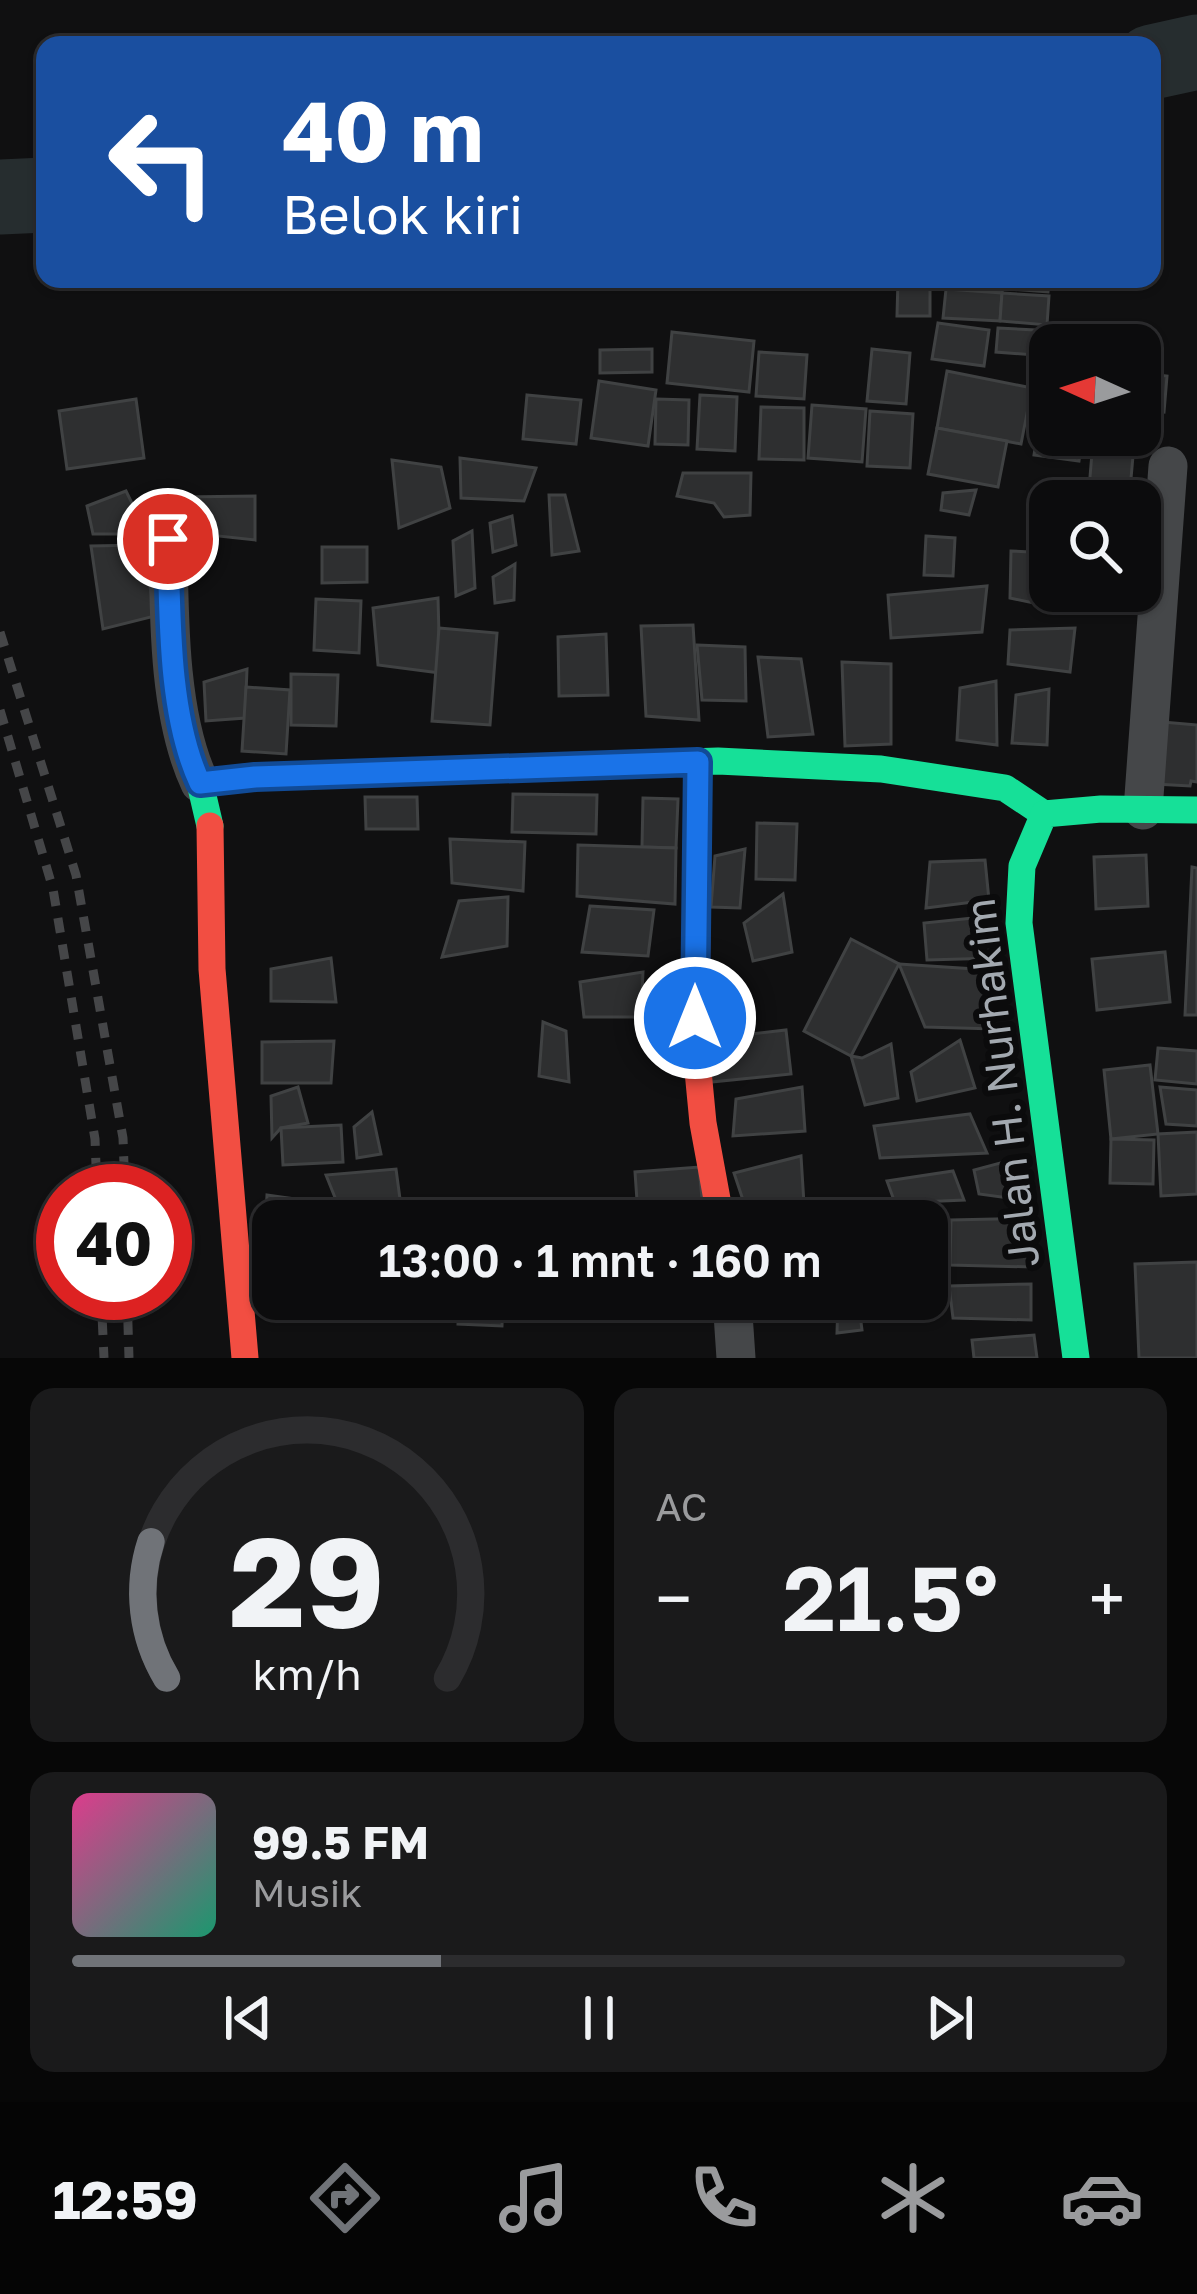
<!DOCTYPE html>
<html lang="id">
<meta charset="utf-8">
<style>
:root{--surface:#0c0c0d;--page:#1a1a1b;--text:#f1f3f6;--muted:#9a9b9d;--line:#2c2c2e;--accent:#707378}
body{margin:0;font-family:"Golos Text",sans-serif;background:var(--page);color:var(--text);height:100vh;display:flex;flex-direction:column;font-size:45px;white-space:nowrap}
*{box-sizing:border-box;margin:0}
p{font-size:39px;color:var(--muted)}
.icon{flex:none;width:66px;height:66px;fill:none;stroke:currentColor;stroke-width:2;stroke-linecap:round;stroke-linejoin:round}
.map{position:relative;height:1358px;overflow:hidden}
.details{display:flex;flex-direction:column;gap:30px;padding:30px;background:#070707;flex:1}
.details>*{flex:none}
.banner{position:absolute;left:36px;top:36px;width:1125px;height:252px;border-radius:24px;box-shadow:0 3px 9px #0004,0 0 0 3px var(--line);background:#1a4fa0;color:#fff;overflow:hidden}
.needle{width:78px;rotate:273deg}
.buttons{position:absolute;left:1029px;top:324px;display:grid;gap:24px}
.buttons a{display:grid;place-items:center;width:132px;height:132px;border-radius:24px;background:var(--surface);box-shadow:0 3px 9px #0004,0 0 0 3px var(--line);font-size:60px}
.speed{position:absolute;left:36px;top:1164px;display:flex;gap:24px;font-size:60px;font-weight:700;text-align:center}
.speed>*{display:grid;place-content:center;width:156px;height:156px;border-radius:50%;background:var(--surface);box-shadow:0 3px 9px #0004,0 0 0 3px var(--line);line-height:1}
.speed .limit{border:18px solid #d22;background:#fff;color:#111}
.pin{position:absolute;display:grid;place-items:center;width:102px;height:102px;color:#fff;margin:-51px;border:6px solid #fff;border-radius:50%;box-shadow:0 3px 12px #0007}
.me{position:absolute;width:132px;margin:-66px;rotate:0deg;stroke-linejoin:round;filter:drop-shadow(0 0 9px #0008)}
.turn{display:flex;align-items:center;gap:42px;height:252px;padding:0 48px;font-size:54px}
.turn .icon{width:156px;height:156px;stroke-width:2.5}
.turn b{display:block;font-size:84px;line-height:102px}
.big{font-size:90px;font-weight:600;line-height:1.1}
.details .tile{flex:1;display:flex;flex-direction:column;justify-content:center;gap:18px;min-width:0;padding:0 42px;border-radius:24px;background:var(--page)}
.details .dial{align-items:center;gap:0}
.dial svg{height:312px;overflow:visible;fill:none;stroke:var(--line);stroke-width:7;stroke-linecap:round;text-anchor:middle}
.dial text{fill:var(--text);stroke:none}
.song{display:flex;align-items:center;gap:36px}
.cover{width:144px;height:144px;border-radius:18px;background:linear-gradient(135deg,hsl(330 70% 55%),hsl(160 70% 35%))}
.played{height:12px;border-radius:6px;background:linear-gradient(90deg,var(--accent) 35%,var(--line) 35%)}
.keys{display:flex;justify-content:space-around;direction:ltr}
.heat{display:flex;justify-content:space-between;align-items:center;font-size:66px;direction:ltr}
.details .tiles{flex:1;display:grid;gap:30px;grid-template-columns:1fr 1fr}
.tile:last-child{grid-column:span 2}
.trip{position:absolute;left:252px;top:1200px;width:696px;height:120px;border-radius:24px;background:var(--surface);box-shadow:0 3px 9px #0004,0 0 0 3px var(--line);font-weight:600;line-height:120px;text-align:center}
.menu{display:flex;height:192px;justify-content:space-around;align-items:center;background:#050505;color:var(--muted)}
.menu .icon{width:84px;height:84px}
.menu .current{color:var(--accent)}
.menu b{font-size:54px;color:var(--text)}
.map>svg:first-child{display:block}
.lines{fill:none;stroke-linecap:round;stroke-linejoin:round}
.river{stroke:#262d2f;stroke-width:75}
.building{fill:#2e2f30;stroke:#404243;stroke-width:3}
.street{stroke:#454749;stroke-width:39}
.fast{stroke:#16e098;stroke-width:27}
.jam{stroke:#f24e42;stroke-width:27}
.rail{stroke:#454648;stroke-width:9;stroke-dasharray:15 12;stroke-linecap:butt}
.route-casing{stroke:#114b97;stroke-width:30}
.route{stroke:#1a73e8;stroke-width:21}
.labels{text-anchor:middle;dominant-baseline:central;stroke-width:12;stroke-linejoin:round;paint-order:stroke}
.street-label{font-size:42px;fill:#a3a9b0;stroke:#0b0b0c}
</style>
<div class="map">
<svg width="1197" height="1358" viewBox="0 0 1197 1358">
<rect width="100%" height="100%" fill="#101011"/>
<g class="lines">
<g class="river">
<polyline points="1152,62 1197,52"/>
<polyline points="0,197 45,195"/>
</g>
</g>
<g class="building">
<polygon points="898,279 930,279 930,316 897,316"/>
<polygon points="946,279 1003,279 1002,293 946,289"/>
<polygon points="1009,279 1049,279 1048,292 1008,289"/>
<polygon points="946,289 1002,293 1000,321 943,318"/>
<polygon points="1002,293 1049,296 1047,325 1000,321"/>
<polygon points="938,323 989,330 984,366 932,359"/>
<polygon points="998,328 1035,330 1034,355 996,352"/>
<polygon points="672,332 754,341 749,392 667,383"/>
<polygon points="1041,339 1085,345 1050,345 1050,390 1036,388"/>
<polygon points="652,349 652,372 600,373 600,350"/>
<polygon points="872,349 910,353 906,404 867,401"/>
<polygon points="759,352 807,355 804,399 756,396"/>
<polygon points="947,371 1032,388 1021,444 937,428"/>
<polygon points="1140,373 1167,376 1164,412 1140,409"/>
<polygon points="599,381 656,390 648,446 591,438"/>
<polygon points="527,395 581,400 576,444 523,439"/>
<polygon points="700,395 737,397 735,451 697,449"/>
<polygon points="1043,397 1050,398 1050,435 1083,435 1079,461 1034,455"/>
<polygon points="136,399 144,458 67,469 59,411"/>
<polygon points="656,399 689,400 688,445 655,444"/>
<polygon points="812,405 866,409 862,462 808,458"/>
<polygon points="761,407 804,408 804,460 759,459"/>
<polygon points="870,411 913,414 910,468 867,466"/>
<polygon points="937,428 1007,441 998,487 928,474"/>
<polygon points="1092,453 1133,456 1129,501 1088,501"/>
<polygon points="460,458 536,468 524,501 461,498"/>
<polygon points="392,460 441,467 450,508 399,528"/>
<polygon points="683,473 751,473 750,515 724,517 714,503 677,496"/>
<polygon points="976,490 969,515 941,510 943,493"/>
<polygon points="126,491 147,534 93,534 87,506"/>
<polygon points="549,495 565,495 579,551 552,555"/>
<polygon points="255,496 255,540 181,532 183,497"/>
<polygon points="512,516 516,545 493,552 490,523"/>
<polygon points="472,531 475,588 456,596 453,541"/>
<polygon points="926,536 955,538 953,576 924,575"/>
<polygon points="143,545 155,616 103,629 91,546"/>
<polygon points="322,547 367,547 367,582 322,583"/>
<polygon points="1011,551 1050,553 1050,591 1068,591 1067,610 1010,598"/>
<polygon points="515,564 514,600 495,603 493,577"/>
<polygon points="987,586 982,632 891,638 888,595"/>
<polygon points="438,598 440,673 378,665 373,608"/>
<polygon points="316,599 361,601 359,653 314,650"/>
<polygon points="693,625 699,720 646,716 641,626"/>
<polygon points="439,628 497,633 490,725 432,721"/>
<polygon points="1075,628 1070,672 1008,664 1010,630"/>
<polygon points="606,634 608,695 559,696 558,637"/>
<polygon points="697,645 745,647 746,701 702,700"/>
<polygon points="758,657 801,659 813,734 768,737"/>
<polygon points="842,662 891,664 891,744 845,746"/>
<polygon points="247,669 245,718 206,721 204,682"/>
<polygon points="291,674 338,675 336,726 291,725"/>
<polygon points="996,681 997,745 957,740 960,688"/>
<polygon points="246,687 290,690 286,754 242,751"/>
<polygon points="1049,689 1047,745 1012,743 1016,695"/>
<polygon points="1151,721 1197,725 1197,782 1191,781 1190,786 1155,784"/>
<polygon points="513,794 597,795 596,834 512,832"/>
<polygon points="365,797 417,797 418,829 366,829"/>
<polygon points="643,798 678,799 676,848 642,847"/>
<polygon points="757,823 797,824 795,880 756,879"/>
<polygon points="450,839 525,842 523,891 452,883"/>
<polygon points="578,845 676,848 675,904 577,896"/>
<polygon points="745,849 740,908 711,907 715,856"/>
<polygon points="1146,855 1148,906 1096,909 1094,857"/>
<polygon points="985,860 989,900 926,908 930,862"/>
<polygon points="1192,867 1197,868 1197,1015 1185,1015"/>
<polygon points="783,894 792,952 753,961 744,923"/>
<polygon points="508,897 507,946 442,957 459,901"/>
<polygon points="590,906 654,910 648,956 582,952"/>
<polygon points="993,916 996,958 927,960 924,923"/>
<polygon points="851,939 899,964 851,1056 804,1031"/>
<polygon points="1165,952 1170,1002 1097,1010 1092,959"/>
<polygon points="331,958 336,1002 271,1001 271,969"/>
<polygon points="899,964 990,970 995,1029 925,1027"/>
<polygon points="643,972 641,1017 584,1017 580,982"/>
<polygon points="543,1022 566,1031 569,1082 539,1076"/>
<polygon points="786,1030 791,1074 711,1082 707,1039"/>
<polygon points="960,1040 975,1088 917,1101 911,1072"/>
<polygon points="334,1041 331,1083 262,1083 262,1042"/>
<polygon points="891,1044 898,1098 865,1105 851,1056 862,1058"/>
<polygon points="1158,1048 1197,1051 1197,1084 1155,1080"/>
<polygon points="1150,1065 1158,1134 1111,1139 1104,1070"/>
<polygon points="298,1087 308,1123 281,1128 272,1138 271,1096"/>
<polygon points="802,1087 805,1131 733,1136 736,1099"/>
<polygon points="1160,1087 1197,1090 1197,1126 1166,1124"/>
<polygon points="372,1112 381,1154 357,1158 354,1127"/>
<polygon points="970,1114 987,1153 880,1158 874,1126"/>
<polygon points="341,1125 343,1162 283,1165 281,1128"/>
<polygon points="1197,1132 1197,1194 1161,1196 1158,1134"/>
<polygon points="1111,1139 1154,1140 1153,1184 1110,1183"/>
<polygon points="801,1156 804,1204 747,1212 734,1173"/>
<polygon points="1015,1159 1023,1200 979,1194 974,1170"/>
<polygon points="699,1167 703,1209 638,1215 635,1172"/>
<polygon points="396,1169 400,1199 338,1205 326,1175"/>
<polygon points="953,1171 964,1200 895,1203 887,1181"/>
<polygon points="267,1195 338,1205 338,1221 273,1221 273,1248 264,1249"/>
<polygon points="575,1203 576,1221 530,1221 532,1204"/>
<polygon points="1035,1218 1033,1267 950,1265 951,1220"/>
<polygon points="1197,1262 1197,1358 1139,1358 1135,1264"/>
<polygon points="1031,1284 1031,1320 953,1318 949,1286"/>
<polygon points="459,1299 503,1299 502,1326 458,1324"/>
<polygon points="838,1299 858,1299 862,1330 837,1333"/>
<polygon points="1034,1335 1037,1358 974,1358 972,1340"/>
</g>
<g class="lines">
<g class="street">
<path d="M168 539C169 614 168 716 200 783"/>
<polyline points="1143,810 1168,466"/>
<polyline points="732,1299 736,1358"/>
</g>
<g class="fast">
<polyline points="210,826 200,783 255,777 718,761 881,769 1005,788 1044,814"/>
<polyline points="1076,1358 1019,923 1022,866 1044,814 1101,809 1197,810"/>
</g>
<g class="jam">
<polyline points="698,762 696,1050 703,1123 721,1221"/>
<polyline points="210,826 212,969 245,1358"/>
</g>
<g class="rail">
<polyline points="0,632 76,875 123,1138 125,1191"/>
<polyline points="0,710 53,889 95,1139 97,1191"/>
<polyline points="101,1293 104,1358"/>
<polyline points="127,1293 129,1358"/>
</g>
</g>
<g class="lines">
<g class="route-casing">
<path id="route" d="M168 539C170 615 168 715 200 783L255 777 698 762 695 1018"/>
</g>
<use href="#route" class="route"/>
</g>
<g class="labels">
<g class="street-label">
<text transform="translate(1001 1083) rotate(-97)">Jalan H. Nurhakim</text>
</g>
</g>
</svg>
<div class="buttons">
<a><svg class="needle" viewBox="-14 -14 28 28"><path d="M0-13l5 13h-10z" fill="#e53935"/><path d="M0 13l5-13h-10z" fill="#9a9b9d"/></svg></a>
<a><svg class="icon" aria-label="search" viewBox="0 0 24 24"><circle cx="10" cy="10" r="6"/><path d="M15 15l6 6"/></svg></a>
</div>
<div class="speed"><div class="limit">40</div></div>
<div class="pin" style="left:168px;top:539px;background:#d93025"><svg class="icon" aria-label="arrive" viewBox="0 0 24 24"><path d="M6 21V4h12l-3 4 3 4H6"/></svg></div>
<svg class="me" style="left:695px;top:1018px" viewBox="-20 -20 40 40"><circle r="17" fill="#1a73e8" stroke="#fff" stroke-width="3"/><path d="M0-11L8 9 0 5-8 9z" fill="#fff"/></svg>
<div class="trip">13:00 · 1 mnt · 160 m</div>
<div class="banner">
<div class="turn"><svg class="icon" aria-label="left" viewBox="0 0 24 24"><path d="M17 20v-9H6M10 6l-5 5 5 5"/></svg><div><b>40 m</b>Belok kiri</div></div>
</div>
</div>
<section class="details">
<div class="tiles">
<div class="tile dial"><svg viewBox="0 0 100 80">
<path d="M14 69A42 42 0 1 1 86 69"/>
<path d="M14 69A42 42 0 0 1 10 34" stroke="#707378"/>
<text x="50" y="56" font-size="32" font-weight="700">29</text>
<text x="50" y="72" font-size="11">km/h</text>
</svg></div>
<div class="tile"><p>AC</p>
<div class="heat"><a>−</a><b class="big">21.5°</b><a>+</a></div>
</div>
<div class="tile">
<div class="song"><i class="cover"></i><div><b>99.5 FM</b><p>Musik</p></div></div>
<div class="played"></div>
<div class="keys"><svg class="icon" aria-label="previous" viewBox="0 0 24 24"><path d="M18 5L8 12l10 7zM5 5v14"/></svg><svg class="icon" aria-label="pause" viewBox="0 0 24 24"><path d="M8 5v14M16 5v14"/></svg><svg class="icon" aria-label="next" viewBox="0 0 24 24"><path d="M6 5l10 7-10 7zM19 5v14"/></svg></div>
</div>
</div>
</section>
<nav class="menu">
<b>12:59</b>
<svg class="icon current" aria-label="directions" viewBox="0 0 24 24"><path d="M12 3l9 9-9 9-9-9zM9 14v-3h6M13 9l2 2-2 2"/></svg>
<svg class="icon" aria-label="music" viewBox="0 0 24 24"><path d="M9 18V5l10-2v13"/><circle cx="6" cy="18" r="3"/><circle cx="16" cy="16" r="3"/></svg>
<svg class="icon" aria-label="phone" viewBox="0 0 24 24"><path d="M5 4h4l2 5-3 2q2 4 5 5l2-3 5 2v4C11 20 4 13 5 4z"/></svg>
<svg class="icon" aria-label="climate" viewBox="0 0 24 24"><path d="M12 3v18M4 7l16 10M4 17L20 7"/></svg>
<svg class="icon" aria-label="car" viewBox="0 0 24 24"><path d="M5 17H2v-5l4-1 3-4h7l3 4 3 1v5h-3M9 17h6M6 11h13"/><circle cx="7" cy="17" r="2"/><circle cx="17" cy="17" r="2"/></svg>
</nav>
